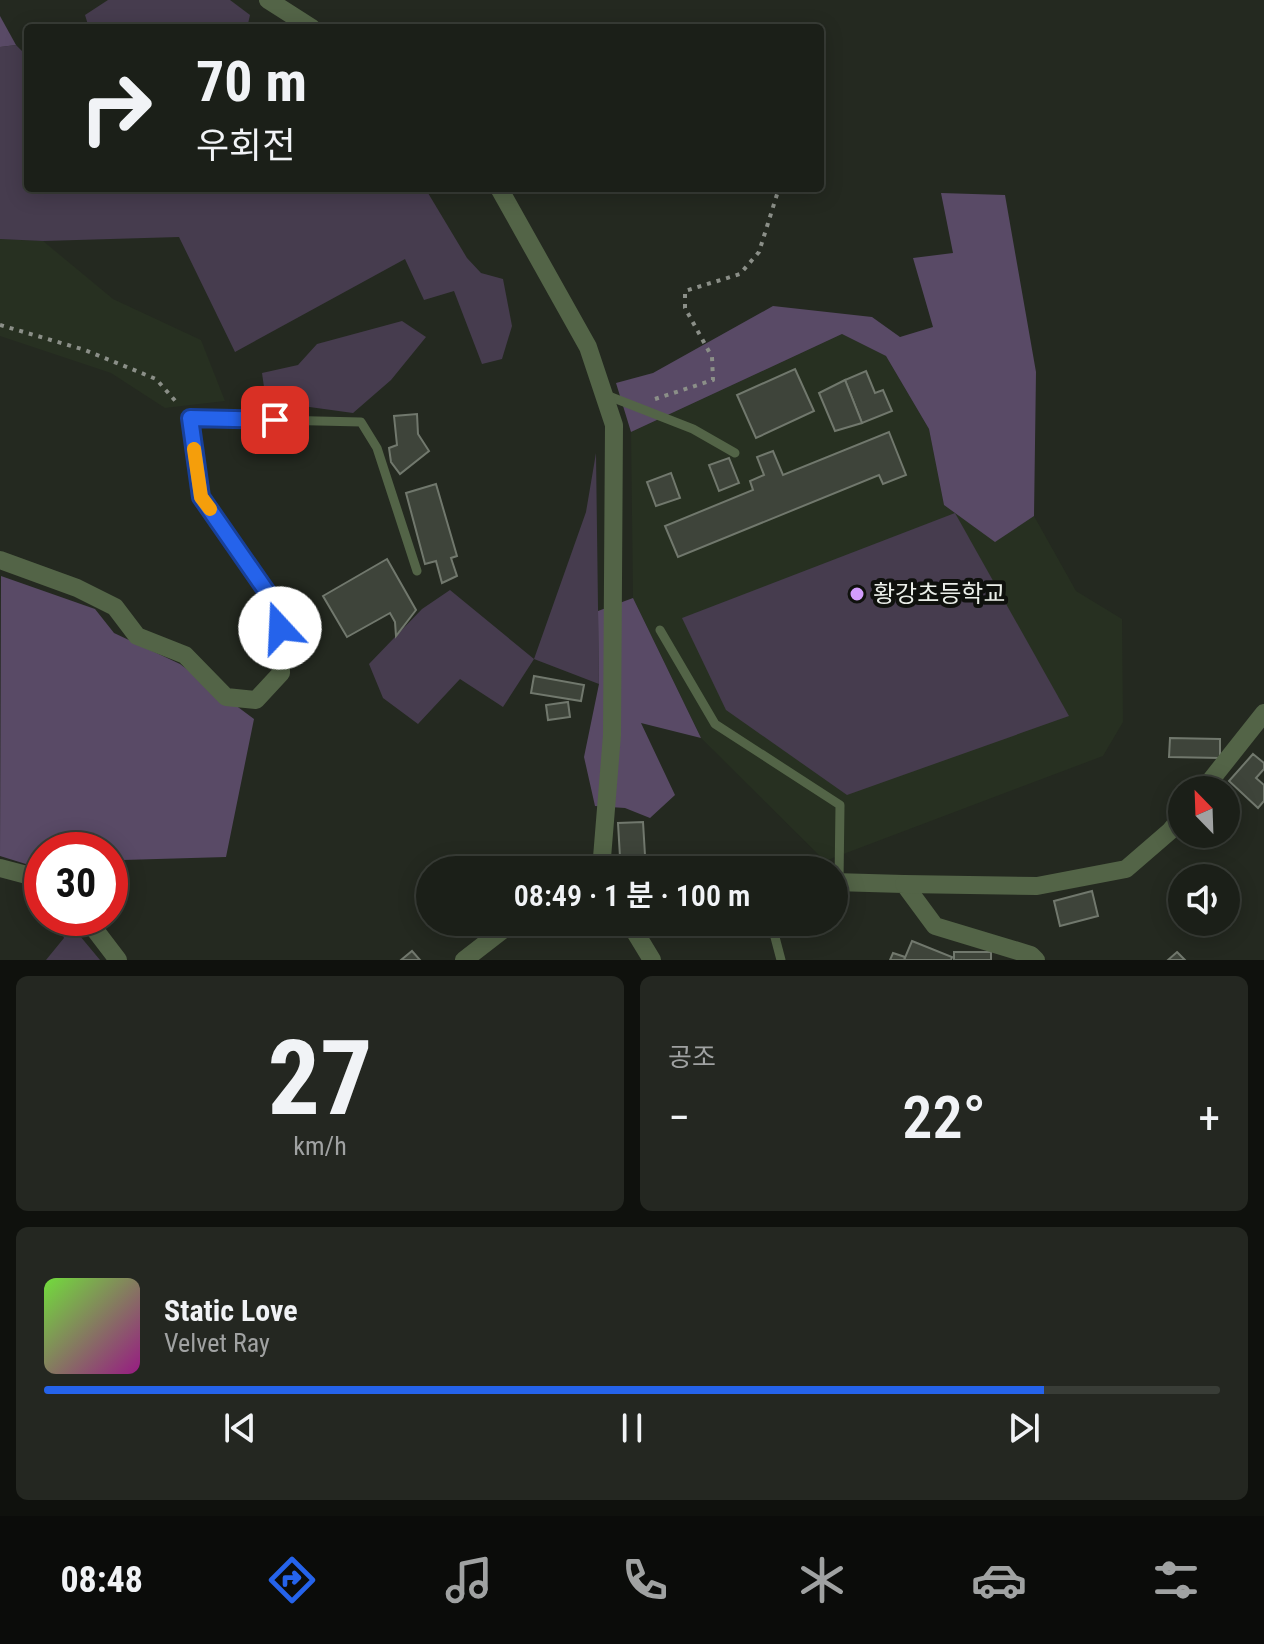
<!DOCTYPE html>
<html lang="ko">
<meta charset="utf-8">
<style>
:root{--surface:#1b1f18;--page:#242721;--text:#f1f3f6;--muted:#a0a2a2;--line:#393d37;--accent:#2563eb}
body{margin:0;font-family:"Roboto Condensed","Noto Sans KR",sans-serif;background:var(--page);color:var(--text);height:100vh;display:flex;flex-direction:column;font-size:30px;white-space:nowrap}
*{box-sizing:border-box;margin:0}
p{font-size:26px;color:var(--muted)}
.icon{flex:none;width:44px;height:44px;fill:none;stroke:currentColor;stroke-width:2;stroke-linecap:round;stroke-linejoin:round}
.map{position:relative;height:960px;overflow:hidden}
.side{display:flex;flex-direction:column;gap:16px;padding:16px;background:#0f110d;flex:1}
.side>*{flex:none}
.top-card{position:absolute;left:24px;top:24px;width:800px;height:168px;border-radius:8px;box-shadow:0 4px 20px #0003,0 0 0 2px var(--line);background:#1b1f18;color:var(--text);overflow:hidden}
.needle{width:52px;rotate:337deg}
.fabs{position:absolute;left:1168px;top:776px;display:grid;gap:16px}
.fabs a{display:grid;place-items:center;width:72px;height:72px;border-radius:50%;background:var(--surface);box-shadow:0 4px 20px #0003,0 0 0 2px var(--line);font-size:40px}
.speed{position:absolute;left:24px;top:832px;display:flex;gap:16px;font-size:40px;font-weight:700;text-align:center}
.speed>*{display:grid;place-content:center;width:104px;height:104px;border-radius:50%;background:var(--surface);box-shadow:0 4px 20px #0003,0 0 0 2px var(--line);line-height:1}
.speed .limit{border:12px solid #d22;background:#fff;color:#111}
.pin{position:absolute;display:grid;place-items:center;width:68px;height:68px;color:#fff;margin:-34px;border-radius:16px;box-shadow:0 4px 12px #0006}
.me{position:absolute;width:88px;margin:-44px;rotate:340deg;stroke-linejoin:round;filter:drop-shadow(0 0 6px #0008)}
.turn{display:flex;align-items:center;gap:28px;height:168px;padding:0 40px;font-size:36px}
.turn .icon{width:104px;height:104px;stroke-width:2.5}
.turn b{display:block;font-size:56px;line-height:68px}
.big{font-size:60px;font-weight:600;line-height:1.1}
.side .widget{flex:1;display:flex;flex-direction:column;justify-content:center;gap:12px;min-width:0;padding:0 28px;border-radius:12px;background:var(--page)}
.side .dial{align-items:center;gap:0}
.dial b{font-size:104px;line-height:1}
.song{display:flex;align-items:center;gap:24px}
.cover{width:96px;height:96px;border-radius:12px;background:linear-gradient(135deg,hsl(100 70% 55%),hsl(310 70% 35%))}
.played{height:8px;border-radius:4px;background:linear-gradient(90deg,var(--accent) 85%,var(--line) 85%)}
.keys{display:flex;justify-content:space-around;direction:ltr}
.heat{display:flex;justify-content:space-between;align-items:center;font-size:44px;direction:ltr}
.side .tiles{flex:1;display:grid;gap:16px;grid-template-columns:1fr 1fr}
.widget:last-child{grid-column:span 2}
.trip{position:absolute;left:416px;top:856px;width:432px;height:80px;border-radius:40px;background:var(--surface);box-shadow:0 4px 20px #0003,0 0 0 2px var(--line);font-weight:600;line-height:80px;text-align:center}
.tabs{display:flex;height:128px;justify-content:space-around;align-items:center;background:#0b0c0a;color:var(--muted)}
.tabs .icon{width:56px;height:56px}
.tabs .active{color:var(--accent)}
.tabs b{font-size:36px;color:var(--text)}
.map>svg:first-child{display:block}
.built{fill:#273021}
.green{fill:#463c4e}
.forest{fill:#594a66}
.building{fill:#3e443a;stroke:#71786d;stroke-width:2}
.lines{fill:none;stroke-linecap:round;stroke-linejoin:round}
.path{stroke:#8b8f88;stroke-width:4;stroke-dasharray:4 6;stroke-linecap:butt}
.service{stroke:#536447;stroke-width:9}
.minor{stroke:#536447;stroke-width:18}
.route-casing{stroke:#184099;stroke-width:20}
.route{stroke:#2563eb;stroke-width:14}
.slow{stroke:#f59e0b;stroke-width:14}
.poi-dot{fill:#d29dfd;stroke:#0f110d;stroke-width:3}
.labels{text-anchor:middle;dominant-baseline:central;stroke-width:8;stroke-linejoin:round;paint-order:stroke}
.poi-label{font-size:24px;fill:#ebefe9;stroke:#0f110d;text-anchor:start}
</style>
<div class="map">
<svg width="1264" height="960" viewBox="0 0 1264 960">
<rect width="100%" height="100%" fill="#242920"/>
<g class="built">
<polygon points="0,239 43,241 113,299 201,340 225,401 165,408 111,373 0,336"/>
<polygon points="842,334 886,356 929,429 944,505 995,541 1034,516 1076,591 1122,619 1123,722 1103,756 825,861 701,738 633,598 631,432"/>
</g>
<g class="green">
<polygon points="108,0 230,0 250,15 247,28 89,28 85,15"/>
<polygon points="16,45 28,57 28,188 425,188 467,258 481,273 503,279 512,326 502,359 482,364 454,291 424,300 405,259 235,352 179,237 43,241 0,239 0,47"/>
<polygon points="402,321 426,337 391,380 353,413 266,401 262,373 298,365 317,344"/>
<polygon points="596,453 599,684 534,659 503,707 460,679 418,724 383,698 369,664 422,609 450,590 534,659 586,512"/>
<polygon points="955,513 1069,716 847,795 726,710 682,618"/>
<polygon points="56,918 65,918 100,960 46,960 64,938"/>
</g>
<g class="forest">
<polygon points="0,16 16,45 0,47"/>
<polygon points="941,193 1005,195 1036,372 1034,516 995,542 944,505 929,429 886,356 842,334 631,432 616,383 653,373 773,306 872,317 900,337 933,327 913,258 953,253"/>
<polygon points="1,576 95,609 114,633 180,664 254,719 226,857 123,860 110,867 110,850 42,850 42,869 0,856"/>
<polygon points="633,598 701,738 641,723 675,795 650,818 625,808 595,806 584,757 599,684 598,611"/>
</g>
<g class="building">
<polygon points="795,369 814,411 756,438 737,395"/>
<polygon points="866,371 875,393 883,390 892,411 862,423 845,380"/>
<polygon points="845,380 862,423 835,431 819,393"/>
<polygon points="417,414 418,434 429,451 400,474 391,462 389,448 397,445 394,416"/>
<polygon points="889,432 906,475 883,484 879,475 678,557 665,526 753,490 750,481 764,475 757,457 773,451 783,475"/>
<polygon points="729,458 739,483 719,491 709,465"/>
<polygon points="671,473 680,498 656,506 647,482"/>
<polygon points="436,484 457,556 451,558 457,576 442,583 436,561 425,564 406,493"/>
<polygon points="387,559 416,610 396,636 395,622 390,613 347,637 323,596"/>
<polygon points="534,676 584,685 581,701 531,693"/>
<polygon points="568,702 570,717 548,720 546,705"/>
<polygon points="1170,738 1220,739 1220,758 1169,757"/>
<polygon points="1253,754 1264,763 1264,769 1256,778 1264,785 1264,801 1258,808 1229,781"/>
<polygon points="643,822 645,855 620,857 618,823"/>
<polygon points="1092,891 1098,916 1060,926 1054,901"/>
<polygon points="912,941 952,957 951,960 904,960"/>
<polygon points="412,951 420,960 401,960"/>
<rect x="954" y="952" width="37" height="8"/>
<polygon points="1177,952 1185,960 1168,960"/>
<polygon points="893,953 905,957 904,960 890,960"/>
</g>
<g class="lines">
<g class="path">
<polyline points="0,325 85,350 156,379 178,404"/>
<polyline points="655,399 713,380 712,357 685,308 685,291 740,274 759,252 779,188"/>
</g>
<g class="service">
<polyline points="606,395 693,429 735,453"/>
<polyline points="190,418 361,422 377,448 417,571"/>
<polyline points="660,630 715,724 840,805 839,882"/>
<polyline points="771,922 781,960"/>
</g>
<g class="minor">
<polyline points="268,0 312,28"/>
<polyline points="499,188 588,347 614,425 612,735 601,870"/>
<polyline points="0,560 77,588 115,607 137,636 185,655 226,697 256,700 281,673 280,628 267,592 201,497 190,418"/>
<polyline points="1203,790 1264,713"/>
<polyline points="0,868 42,879"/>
<polyline points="834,882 904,884 935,926 1031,955 1036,960"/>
<polyline points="904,884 1037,886 1126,869 1170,831 1182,816"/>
<polyline points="86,918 118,960"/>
<polyline points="629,922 652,960"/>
<polyline points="464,960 513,922"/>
</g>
</g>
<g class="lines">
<g class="route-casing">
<polyline id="route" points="275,420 190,418 201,497 267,592 280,628"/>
</g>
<use href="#route" class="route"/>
<polyline class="slow" points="194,449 201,497 210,509"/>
</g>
<circle class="poi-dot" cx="857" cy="594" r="8"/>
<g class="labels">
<g class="poi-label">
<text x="873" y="594">황강초등학교</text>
</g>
</g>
</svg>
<div class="fabs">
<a><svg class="needle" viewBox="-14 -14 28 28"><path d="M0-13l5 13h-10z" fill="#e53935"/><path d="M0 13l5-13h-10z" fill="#a0a2a2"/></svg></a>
<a><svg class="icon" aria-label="sound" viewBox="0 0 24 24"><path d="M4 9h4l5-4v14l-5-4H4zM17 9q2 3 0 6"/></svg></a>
</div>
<div class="speed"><div class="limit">30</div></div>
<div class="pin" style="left:275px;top:420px;background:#d93025"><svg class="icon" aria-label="arrive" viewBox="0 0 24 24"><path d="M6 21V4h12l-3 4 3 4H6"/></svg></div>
<svg class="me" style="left:280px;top:628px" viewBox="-20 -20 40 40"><circle r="19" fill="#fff"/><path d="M0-13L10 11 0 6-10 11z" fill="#2563eb"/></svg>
<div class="trip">08:49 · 1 분 · 100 m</div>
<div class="top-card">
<div class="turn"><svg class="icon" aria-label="right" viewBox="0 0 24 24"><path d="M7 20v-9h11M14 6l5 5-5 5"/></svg><div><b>70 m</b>우회전</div></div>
</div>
</div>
<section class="side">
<div class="tiles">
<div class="widget dial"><b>27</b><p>km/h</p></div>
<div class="widget"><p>공조</p>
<div class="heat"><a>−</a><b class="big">22°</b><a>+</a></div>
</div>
<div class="widget">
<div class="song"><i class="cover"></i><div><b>Static Love</b><p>Velvet Ray</p></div></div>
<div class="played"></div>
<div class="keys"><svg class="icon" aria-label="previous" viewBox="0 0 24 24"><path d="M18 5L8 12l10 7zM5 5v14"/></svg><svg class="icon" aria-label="pause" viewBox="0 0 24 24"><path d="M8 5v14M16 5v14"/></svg><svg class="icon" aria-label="next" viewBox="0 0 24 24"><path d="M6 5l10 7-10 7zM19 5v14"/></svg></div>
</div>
</div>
</section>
<nav class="tabs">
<b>08:48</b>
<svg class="icon active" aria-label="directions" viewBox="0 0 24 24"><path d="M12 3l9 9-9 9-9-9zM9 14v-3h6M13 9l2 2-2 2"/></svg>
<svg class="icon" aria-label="music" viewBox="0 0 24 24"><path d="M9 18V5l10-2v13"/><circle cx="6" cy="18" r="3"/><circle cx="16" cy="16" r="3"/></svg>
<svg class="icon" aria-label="phone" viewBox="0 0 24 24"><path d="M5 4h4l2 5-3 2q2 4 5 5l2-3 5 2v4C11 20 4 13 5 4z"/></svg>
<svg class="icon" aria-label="climate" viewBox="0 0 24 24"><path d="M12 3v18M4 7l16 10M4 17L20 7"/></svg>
<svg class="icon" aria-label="car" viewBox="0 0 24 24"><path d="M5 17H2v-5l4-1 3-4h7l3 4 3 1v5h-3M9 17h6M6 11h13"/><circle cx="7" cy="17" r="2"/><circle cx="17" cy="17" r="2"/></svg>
<svg class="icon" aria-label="filters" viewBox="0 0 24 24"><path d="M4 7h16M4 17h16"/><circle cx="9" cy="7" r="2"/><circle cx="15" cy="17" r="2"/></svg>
</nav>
